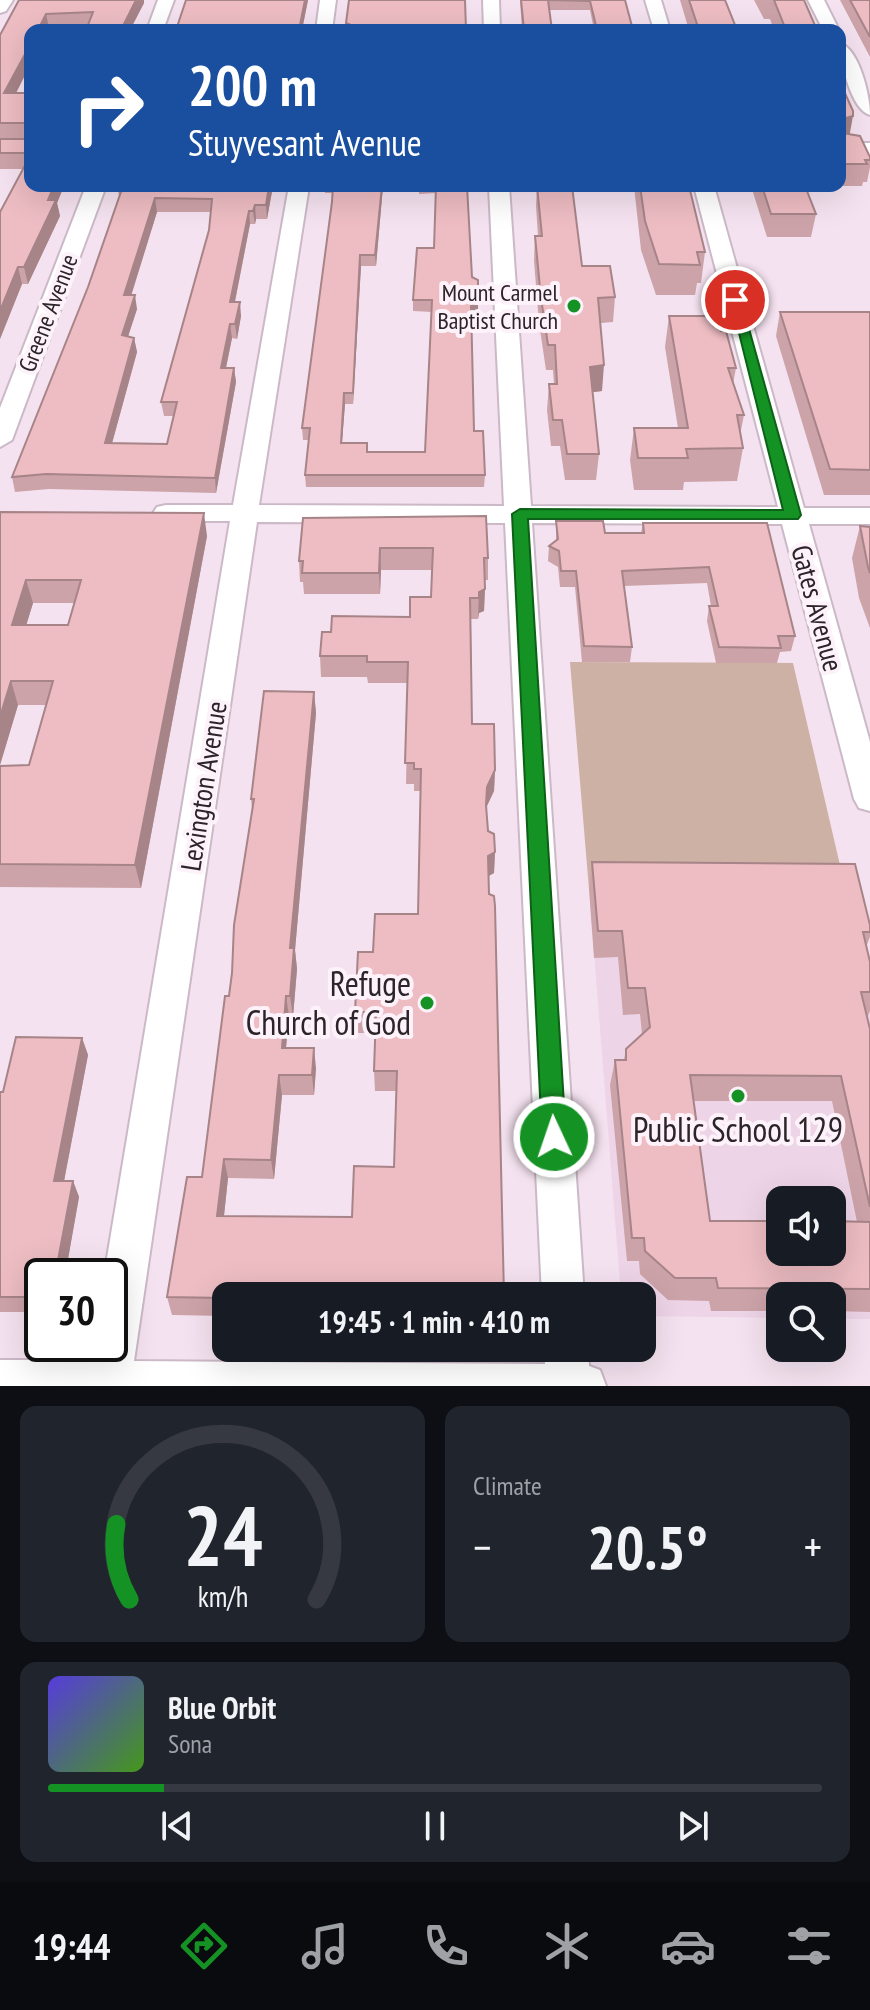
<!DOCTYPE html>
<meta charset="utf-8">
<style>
:root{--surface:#171b24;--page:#20242c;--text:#f1f3f6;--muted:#9ea1a6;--line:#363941;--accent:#149324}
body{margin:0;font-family:"PT Sans Narrow",sans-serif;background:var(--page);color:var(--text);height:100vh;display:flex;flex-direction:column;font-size:30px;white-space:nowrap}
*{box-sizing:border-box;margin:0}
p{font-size:26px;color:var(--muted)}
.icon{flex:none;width:44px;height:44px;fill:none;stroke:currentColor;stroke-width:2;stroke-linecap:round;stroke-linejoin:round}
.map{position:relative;height:1386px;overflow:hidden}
.side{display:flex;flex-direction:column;gap:20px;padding:20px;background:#0d0f14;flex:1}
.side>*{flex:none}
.guide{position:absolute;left:24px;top:24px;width:822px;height:168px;border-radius:16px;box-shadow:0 8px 32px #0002;background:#1a4fa0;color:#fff;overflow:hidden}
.tools{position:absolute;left:766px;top:1186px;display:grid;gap:16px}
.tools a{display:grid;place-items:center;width:80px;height:80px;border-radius:16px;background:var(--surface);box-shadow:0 8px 32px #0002;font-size:40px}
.speed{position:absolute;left:24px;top:1258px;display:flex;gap:16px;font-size:40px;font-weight:700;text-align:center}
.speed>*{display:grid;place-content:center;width:104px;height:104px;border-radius:50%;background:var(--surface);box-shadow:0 8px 32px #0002;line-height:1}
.speed .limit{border:4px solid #111;border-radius:12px;background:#fff;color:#111}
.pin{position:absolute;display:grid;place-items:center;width:68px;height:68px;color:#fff;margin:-34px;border:4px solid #fff;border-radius:50%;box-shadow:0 2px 8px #0007}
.me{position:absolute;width:88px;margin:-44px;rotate:357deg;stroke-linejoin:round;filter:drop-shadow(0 0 6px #0008)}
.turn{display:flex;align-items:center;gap:28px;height:168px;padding:0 32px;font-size:36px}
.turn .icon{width:104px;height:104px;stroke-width:2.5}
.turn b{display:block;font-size:56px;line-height:68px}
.big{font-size:60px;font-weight:700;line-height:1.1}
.side .widget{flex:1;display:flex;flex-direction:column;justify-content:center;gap:12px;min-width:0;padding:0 28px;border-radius:16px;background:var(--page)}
.side .dial{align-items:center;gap:0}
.dial svg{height:208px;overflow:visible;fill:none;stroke:var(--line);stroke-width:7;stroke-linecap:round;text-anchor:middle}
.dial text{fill:var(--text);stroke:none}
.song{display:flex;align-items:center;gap:24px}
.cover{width:96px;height:96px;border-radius:12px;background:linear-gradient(135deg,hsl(250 70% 55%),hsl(100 70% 35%))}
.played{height:8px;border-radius:4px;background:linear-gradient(90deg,var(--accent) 15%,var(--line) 15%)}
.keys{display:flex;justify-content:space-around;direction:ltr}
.heat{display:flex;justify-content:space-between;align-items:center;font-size:44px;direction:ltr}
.side .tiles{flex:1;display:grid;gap:20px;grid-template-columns:1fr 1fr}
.widget:last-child{grid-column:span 2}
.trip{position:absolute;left:212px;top:1282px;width:444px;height:80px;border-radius:16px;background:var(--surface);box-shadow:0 8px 32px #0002;font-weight:700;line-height:80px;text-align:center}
.dock{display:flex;height:128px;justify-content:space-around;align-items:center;background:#090b0e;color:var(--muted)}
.dock .icon{width:56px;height:56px}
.dock .active{color:var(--accent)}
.dock b{font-size:36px;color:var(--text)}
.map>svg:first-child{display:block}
.built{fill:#eed4e7;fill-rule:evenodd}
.green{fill:#ceb1a5}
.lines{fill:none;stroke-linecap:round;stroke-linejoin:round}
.minor-casing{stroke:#ccb9c7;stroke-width:4}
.minor{fill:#fff;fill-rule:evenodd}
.wall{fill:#cca3a8;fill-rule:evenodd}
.shaded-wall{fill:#a68488}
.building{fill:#edbdc3;stroke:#a68488;stroke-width:2;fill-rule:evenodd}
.route{fill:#149324;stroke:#0d6017;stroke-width:2}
.poi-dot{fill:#149324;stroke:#fdf2fa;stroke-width:3}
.labels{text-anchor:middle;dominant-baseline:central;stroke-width:8;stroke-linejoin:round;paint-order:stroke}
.far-poi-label{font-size:24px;fill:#2b2429;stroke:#fdf2fa;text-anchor:end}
.far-street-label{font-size:24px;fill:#2b2429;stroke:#fdf2fa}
.street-label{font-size:28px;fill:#2b2429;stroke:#fdf2fa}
.near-poi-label{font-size:34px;fill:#2b2429;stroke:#fdf2fa;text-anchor:end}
</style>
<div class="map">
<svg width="870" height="1386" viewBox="0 0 870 1386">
<rect width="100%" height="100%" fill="#f5e2f0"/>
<path class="built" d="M589 889 870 991V1319H832V1296H780V1318L642 1316V1296H621ZM780 1200H832V1252H780Z"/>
<polygon class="green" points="570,662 793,663 846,891 589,889"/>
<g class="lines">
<g class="minor-casing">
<g id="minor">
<polygon points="0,0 13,0 6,11 0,13"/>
<polygon points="158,0 174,0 163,30 147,30"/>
<polygon points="320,0 336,0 332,30 316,30"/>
<polygon points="483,0 499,0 500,30 484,30"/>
<polygon points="645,0 661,0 670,30 654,30"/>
<polygon points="808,0 824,0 839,30 823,30"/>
<path d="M840 43C860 50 870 97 870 115 851 110 840 61 840 43Z"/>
<rect x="840" y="143" width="30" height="12"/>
<polygon points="86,186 106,186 12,440 0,447 0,408"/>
<polygon points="289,186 309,186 259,505 504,506 489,186 509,186 531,506 778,507 694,186 714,186 804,508 870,508 870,524 809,524 870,742 870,811 859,808 854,799 782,524 532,523 584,1296 542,1296 505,523 257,522 134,1361 545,1364 544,1348 588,1348 589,1366 600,1370 606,1386 0,1386 0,1360 90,1360 93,1344 110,1344 110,1276 104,1276 230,521 166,521 157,519 153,513 157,507 166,505 233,505"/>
</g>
</g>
<use href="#minor" class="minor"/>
</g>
<g class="wall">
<polygon points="19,0 144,0 144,3 130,30 86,30 87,26 49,28 48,30 30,30 30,65 16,93 30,93 30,186 64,186 57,203 60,216 28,284 22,284 0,339 0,212 23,169 0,169 0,35"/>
<polygon points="186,0 308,0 302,30 176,30"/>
<polygon points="520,0 625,0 633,30 594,30 590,10 549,10 552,30 522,30"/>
<polygon points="680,0 725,0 737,30 689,30"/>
<polygon points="754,0 804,0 817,30 774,30 770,19 764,19"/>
<polygon points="840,0 870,0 870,57"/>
<polygon points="346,23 466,30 346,30"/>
<polygon points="840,82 850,134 870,157 870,167 867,182 863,182 862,186 805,186 816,214 811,237 767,237 751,186 840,186"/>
<path d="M117 186H273L267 219H256L255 224H250L235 302 241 316 237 339 232 338 226 368H234L236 382 216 493 49 489 15 492 12 477 88 287 119 196ZM157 212H211L209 230 161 402 164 416H173L167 444 112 443 137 352 134 338 128 336 137 309 131 295Z"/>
<polygon points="325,186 383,186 376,266 361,266 353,404 345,404 342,443 367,443 368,452 425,452 432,312 413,311 413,300 434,248 436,193 419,194 419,186 475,186 467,186 472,277 478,288 478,310 471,316 472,376 474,431 485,475 484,487 306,487 305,475 309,440 303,440 302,428 332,202 332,193 325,193"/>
<polygon points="537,186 582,266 615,297 613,322 601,323 602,391 592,392 599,454 596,480 565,480 560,446 551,446 547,410 549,384 554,384 553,370 546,370 539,323 534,261 535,236 538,236 536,206"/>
<polygon points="634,186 689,186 705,252 701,283 697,283 695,295 656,295 641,250"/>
<polygon points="780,312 870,312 870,495 824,495 776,336"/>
<polygon points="669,316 721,331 736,368 733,384 744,415 740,435 743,448 737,481 684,482 683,490 634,490 630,460 634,428 678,428 665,347"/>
<path d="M0 512 207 536 141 888 0 887V766L29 765 46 705H18L0 765ZM33 603H74L68 625H26Z"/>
<polygon points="303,518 488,558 488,580 485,580 484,611 479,613 478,619 471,619 472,724 495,770 494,791 486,808 488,831 495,852 494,873 488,876 504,1296 226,1296 226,1316 172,1315 167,1297 202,1177 229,996 252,809 251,799 314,692 316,713 295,950 297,969 293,1017 289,1016 286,1048 316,1068 314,1095 282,1095 274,1179 228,1178 224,1216 352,1217 394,1167 396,1091 375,1091 374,1071 375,1033 357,1033 355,1012 373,952 418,914 421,791 414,791 414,784 406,784 408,683 368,683 367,677 321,677 320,656 331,632 410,617 431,597 432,570 381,570 380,594 304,594 303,582 300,582 299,561"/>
<polygon points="556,521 605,533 641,533 643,523 767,523 795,636 791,651 780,652 777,663 716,663 707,621 709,606 711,606 707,583 624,586 632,647 630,662 582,662 575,587 560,587 558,567 548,561 549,546 556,541"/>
<polygon points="860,526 870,527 870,628 859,598 852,558"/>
<path d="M592 862 870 925V937L866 947 870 962V1011L867 1018 870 1029V1312L832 1311V1296H780V1311H711L709 1301 668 1300 640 1274 639 1261H627L610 1085 615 1060H624L626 1049 642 1034 640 1014 623 1015 618 957 594 958 589 889ZM694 1101H832L857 1222 710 1221Z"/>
<polygon points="82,1038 88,1055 64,1181 73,1181 79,1197 65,1276 42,1276 42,1312 0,1312 0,1092 3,1092"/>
</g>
<g class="shaded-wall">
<polygon points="136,0 144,0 144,3 130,30 121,30"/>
<polygon points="305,0 308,0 302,30 299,30"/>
<polygon points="46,14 49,28 48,30 38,30"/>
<polygon points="30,45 30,65 8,109 4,93"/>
<polygon points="853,116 849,138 840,140 842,119"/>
<polygon points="54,186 64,186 57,203 60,216 28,284 24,267"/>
<polygon points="269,186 273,186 267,219 266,205"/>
<polygon points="382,186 383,186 376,266 375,255"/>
<polygon points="155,198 157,212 127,309 124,295"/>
<polygon points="255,205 256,219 255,224 253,211"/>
<polygon points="249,211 250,224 232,316 230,302"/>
<polygon points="360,255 361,266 353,404 353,393"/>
<polygon points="18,267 22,284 0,339 0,311"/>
<polygon points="135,295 137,309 124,349 122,335"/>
<polygon points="478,299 478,310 471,316 471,305"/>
<polygon points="240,302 241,316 237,339 235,324"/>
<polygon points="230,324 232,338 223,382 221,368"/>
<polygon points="134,338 137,352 108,458 105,443"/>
<polygon points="604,365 602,391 587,393 590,367"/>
<polygon points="234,368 236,382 216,493 215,478"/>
<polygon points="344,393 345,404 341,454 341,443"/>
<polygon points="204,513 207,536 141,888 135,865"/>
<polygon points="380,548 381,570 380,594 379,573"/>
<polygon points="26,580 33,603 19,649 12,625"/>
<polygon points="485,589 484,611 479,613 478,619 479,592"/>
<polygon points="11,681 18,705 0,765 0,717"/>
<polygon points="314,692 316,713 295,950 297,969 293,1017 290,996 290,948"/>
<polygon points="495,770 494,791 486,808 487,787"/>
<polygon points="495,852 494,873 487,877 488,856"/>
<polygon points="286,996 289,1016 284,1068 282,1048"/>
<polygon points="82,1038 88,1055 61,1197 54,1181"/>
<polygon points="314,1048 316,1068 314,1095 312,1075"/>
<polygon points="279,1075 282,1095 274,1179 271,1160"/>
<polygon points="224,1159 228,1178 222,1234 217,1216"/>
<polygon points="73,1181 79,1197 65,1276 55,1276"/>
</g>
<g class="building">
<polygon points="19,0 136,0 121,30 86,30 93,12 46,14 38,30 30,30 30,45 4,93 30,93 30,153 0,153 0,139 29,139 29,123 0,123 0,35"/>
<polygon points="186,0 305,0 299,30 257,30 259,26 217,26 216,30 176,30"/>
<polygon points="349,0 465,0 466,30 356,30 356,27 346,23"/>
<polygon points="521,0 625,0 633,30 597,30 590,1 548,0 552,30 524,30"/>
<polygon points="689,0 725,0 737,30 699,30"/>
<polygon points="774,0 804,0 817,30 786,30"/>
<polygon points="850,0 870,0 870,37"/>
<polygon points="840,82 853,111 853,116 842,119 842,133 860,136 870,157 870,160 865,160 867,164 840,164"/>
<polygon points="30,156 30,186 54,186 48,200 56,200 24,267 18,267 0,311 0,212"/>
<path d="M123 186H269L266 205H255L253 211H249L230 302H240L235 324H230L221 368H234L215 478 46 474 12 477 88 287ZM155 198 212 199 209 230 161 402H177L167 444 105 443 134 338 122 335 135 295H124Z"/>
<polygon points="333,186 382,186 375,255 360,255 353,393 344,393 341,443 367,443 367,452 425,452 432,300 413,300 417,248 434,248 436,186 467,186 472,277 478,280 478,299 471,305 474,431 483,431 485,475 305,475 310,428 302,428 332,202"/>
<polygon points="537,186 572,186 582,266 610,266 615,297 598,298 604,365 590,367 599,454 567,454 562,420 553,420 549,384 557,384 555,345 548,345 541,298 535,236 542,236"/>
<polygon points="640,186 689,186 705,252 697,252 700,265 659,264 645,221"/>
<polygon points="762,186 805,186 816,214 771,214"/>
<polygon points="780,312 870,312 870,470 830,469"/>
<polygon points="669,316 717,316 721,331 726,331 736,368 728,368 744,415 737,415 743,448 686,449 688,458 638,458 634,428 688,428"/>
<path d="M0 512 204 513 135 865 0 864V766L29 765 53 681H11L0 717ZM26 580H81L68 625H12Z"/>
<polygon points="486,516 488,558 484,558 485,589 479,592 479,598 470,598 472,724 494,724 495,770 487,787 486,805 488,831 494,834 495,852 488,856 489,894 494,896 495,906 504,1296 226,1296 226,1298 167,1297 187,1177 202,1177 225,996 229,996 232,973 234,925 254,799 251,799 264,691 314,692 290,948 294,948 290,996 286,996 282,1048 314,1048 312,1075 279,1075 271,1160 224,1159 217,1216 352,1217 354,1166 394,1167 397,1071 374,1071 376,1012 355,1012 358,952 373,952 375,914 418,914 421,769 414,769 414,763 405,763 408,662 367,662 367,656 320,656 322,632 331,632 332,616 410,617 410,597 431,597 433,548 380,548 379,573 302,573 303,561 299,561 303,518"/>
<polygon points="556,521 603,521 605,533 644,533 643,523 767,523 795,636 778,636 781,648 719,647 709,606 718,606 709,567 622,571 632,647 584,646 576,571 561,571 559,551 549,546 558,539"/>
<polygon points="860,526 870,527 870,573 868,567"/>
<polygon points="592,862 855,864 870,925 870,932 863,932 870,962 870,992 861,992 870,1029 870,1207 841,1076 690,1075 710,1221 780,1221 780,1252 832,1252 832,1221 870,1222 870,1289 718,1288 716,1278 675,1278 645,1251 644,1238 632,1238 615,1060 626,1060 626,1049 650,1027 645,988 628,988 622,931 598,931"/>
<polygon points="16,1037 82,1038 54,1181 73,1181 55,1276 42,1276 42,1297 0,1297 0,1092 3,1092"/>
</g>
<polygon class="route" points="730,297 741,300 801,515 798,519 528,519 566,1137 563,1145 554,1148 546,1145 542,1137 512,514 520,509 783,510"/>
<g class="poi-dot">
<circle cx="574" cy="306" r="8"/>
<circle cx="427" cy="1003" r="8"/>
<circle cx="738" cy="1096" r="8"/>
</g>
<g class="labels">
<g class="far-poi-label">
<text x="558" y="292">Mount Carmel<tspan x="558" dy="28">Baptist Church</tspan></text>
</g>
<g class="far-street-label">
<text transform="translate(48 313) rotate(-69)">Greene Avenue</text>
</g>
<g class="street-label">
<text transform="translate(818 608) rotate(75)">Gates Avenue</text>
<text transform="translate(203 786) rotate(-81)">Lexington Avenue</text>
</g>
<g class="near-poi-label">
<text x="411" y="983">Refuge<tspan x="411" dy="39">Church of God</tspan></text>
<text x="738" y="1129" text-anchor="middle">Public School 129</text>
</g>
</g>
</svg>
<div class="tools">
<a><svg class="icon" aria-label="sound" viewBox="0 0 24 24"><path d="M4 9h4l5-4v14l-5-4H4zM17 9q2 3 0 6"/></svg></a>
<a><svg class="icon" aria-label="search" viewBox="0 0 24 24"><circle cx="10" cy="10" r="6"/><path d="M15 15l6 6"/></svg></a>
</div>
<div class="speed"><div class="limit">30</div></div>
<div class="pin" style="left:735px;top:300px;background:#d93025"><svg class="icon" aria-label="arrive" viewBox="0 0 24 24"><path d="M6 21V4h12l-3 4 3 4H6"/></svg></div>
<svg class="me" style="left:554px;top:1137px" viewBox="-20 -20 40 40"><circle r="17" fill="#149324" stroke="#fff" stroke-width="3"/><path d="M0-11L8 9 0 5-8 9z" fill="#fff"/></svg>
<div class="trip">19:45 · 1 min · 410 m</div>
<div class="guide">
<div class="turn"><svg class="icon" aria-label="right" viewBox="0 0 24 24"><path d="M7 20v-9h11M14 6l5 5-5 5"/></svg><div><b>200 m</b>Stuyvesant Avenue</div></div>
</div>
</div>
<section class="side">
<div class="tiles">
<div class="widget dial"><svg viewBox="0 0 100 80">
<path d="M14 69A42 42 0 1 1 86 69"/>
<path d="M14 69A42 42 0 0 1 9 40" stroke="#149324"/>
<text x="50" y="56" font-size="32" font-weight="700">24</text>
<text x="50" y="72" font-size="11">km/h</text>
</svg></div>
<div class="widget"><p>Climate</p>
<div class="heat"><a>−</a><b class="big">20.5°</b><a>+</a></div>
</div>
<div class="widget">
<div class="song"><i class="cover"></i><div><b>Blue Orbit</b><p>Sona</p></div></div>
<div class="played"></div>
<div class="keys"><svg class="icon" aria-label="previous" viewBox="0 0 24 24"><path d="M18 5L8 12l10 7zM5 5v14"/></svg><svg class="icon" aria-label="pause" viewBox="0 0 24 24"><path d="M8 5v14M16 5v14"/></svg><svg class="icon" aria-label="next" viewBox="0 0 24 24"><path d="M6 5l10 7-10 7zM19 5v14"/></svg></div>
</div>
</div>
</section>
<nav class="dock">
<b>19:44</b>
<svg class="icon active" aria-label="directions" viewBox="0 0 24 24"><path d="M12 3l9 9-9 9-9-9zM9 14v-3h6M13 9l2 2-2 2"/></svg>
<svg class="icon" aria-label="music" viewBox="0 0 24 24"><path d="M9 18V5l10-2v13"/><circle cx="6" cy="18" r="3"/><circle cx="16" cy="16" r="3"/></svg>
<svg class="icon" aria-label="phone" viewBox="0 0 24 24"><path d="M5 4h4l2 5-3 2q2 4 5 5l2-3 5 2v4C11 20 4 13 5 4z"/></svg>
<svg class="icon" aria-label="climate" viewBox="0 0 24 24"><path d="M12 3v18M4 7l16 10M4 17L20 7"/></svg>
<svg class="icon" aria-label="car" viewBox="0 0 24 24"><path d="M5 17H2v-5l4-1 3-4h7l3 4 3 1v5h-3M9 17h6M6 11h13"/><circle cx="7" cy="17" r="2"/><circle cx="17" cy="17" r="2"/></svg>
<svg class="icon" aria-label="filters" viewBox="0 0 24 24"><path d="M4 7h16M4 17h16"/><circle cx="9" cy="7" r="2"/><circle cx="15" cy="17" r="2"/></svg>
</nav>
